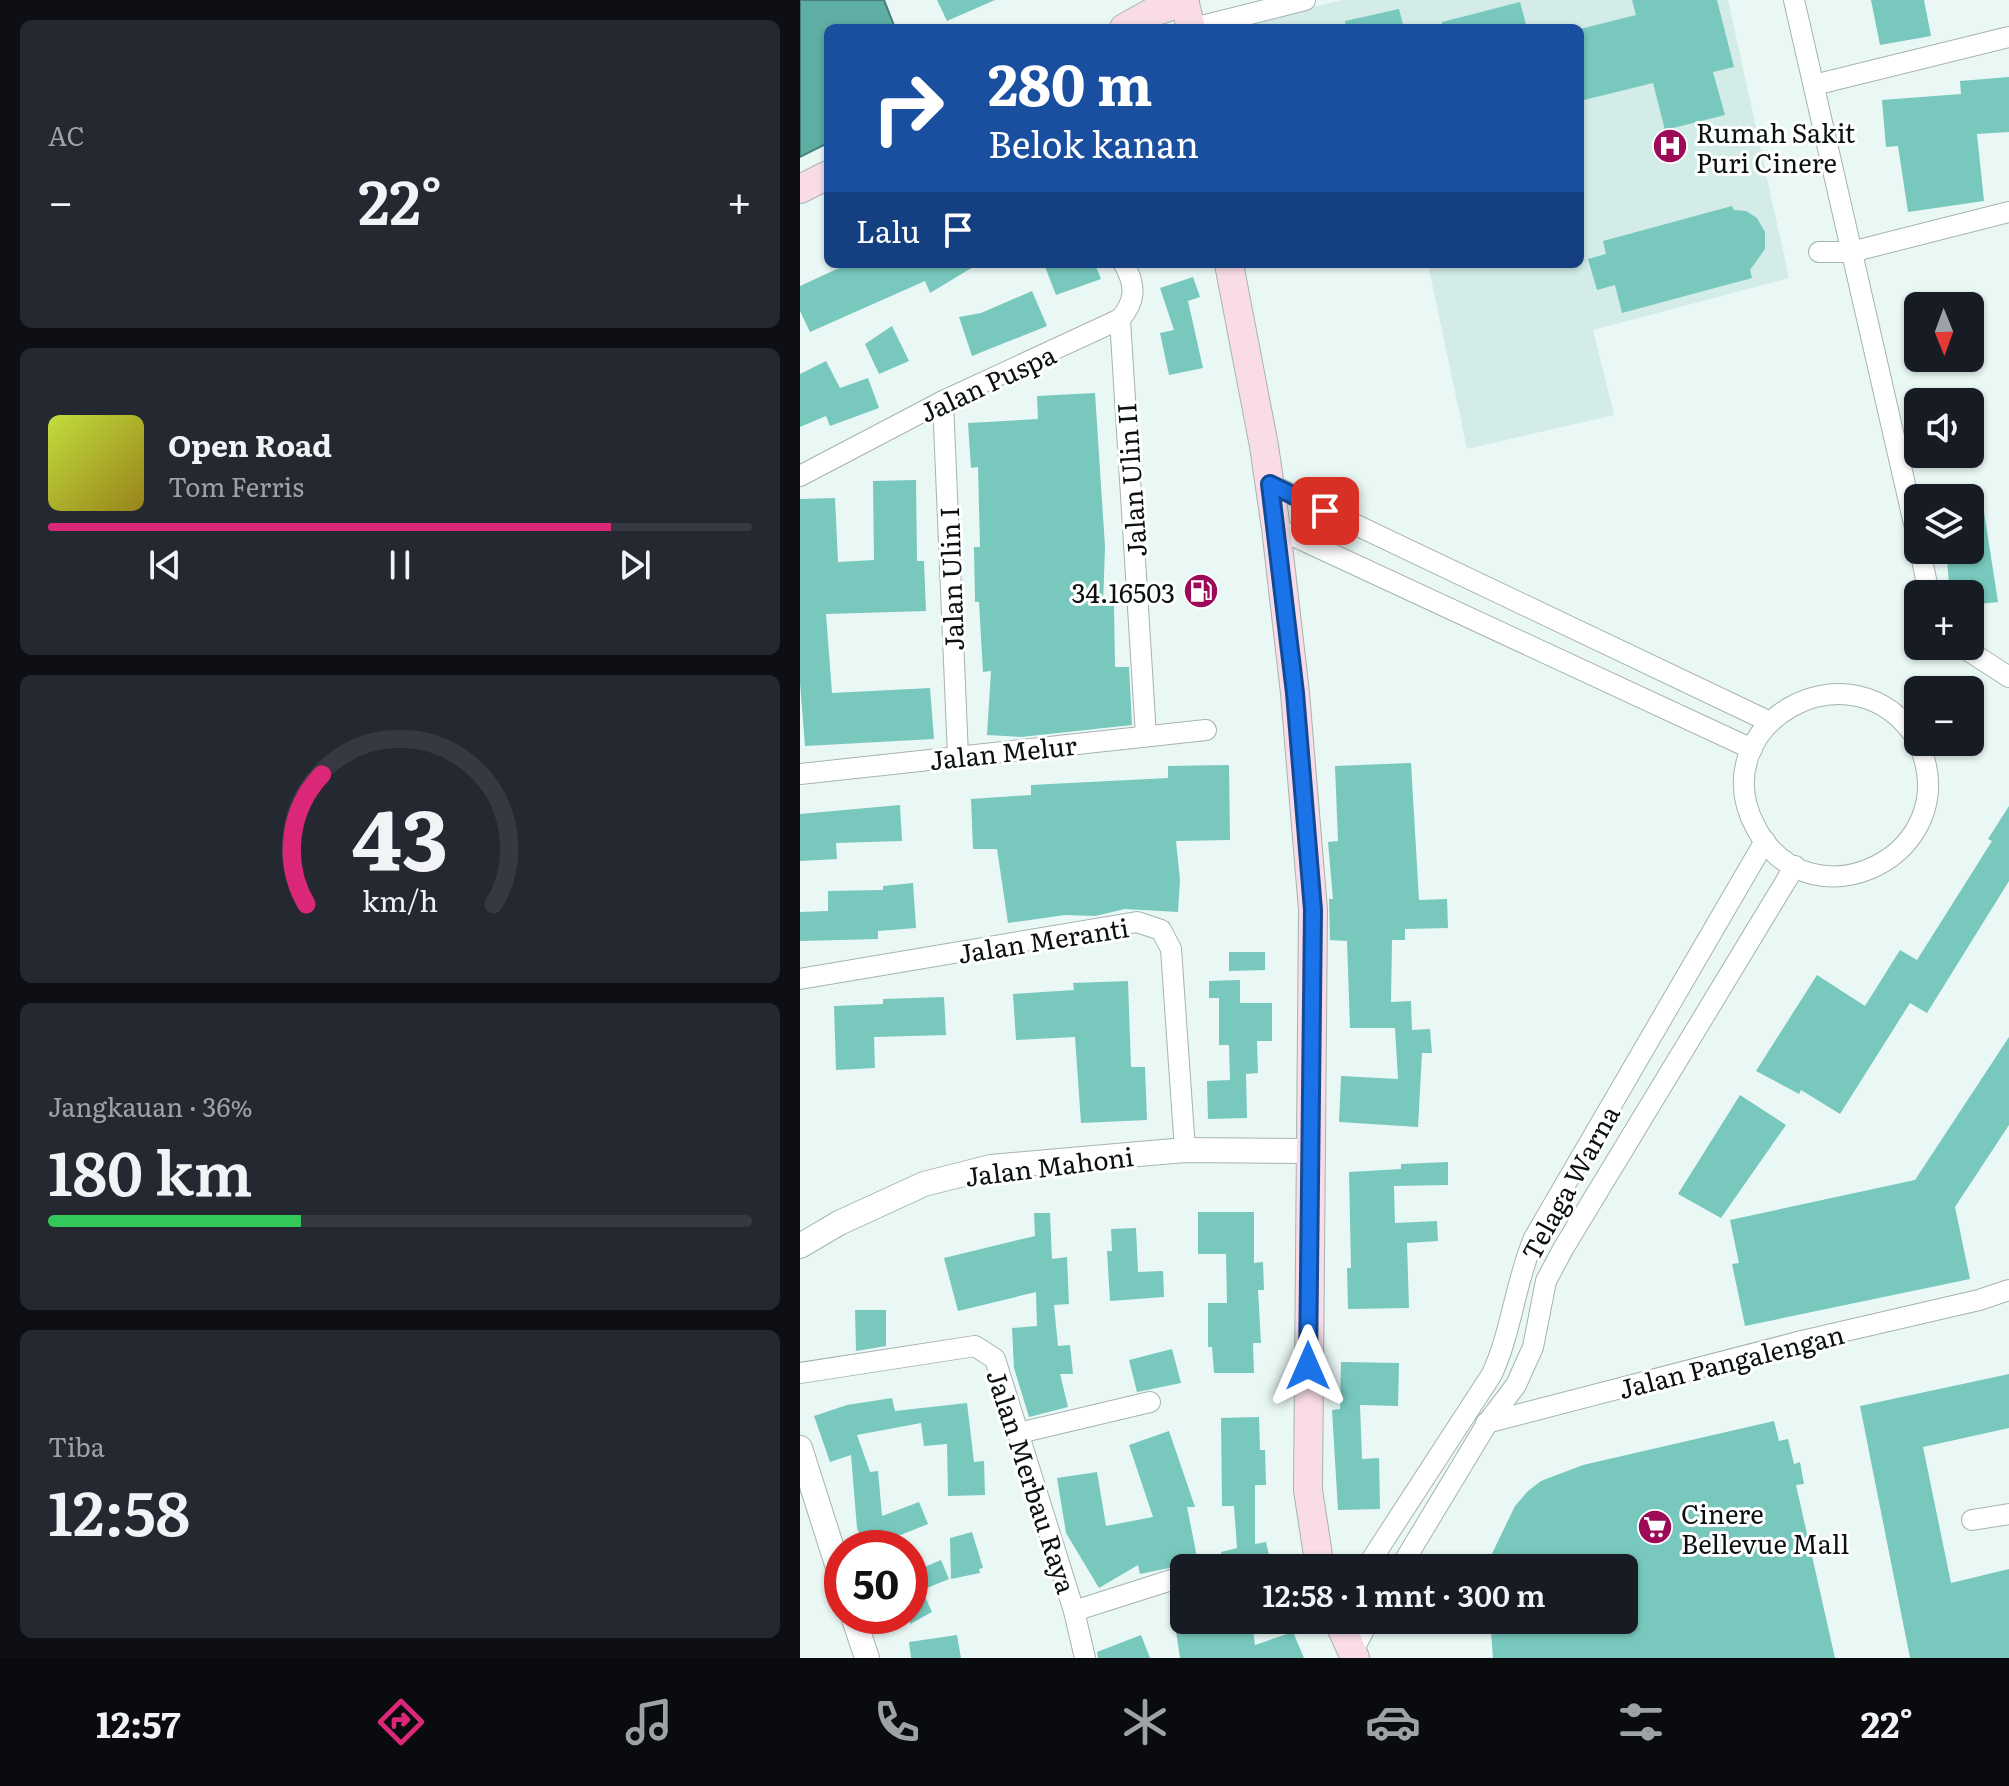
<!DOCTYPE html>
<html lang="id">
<meta charset="utf-8">
<style>
:root{--surface:#171b24;--page:#242831;--text:#f1f3f6;--muted:#9ea1a6;--line:#363941;--accent:#db2777}
body{margin:0;font-family:Literata,serif;background:var(--page);color:var(--text);height:100vh;display:flex;flex-direction:column;font-size:30px;white-space:nowrap}
*{box-sizing:border-box;margin:0}
p{font-size:26px;color:var(--muted)}
.icon{flex:none;width:44px;height:44px;fill:none;stroke:currentColor;stroke-width:2;stroke-linecap:round;stroke-linejoin:round}
.map{position:relative;flex:1;overflow:hidden}
.drawer{display:flex;flex-direction:column;gap:20px;padding:20px;background:#0d0f14;width:800px}
.drawer>*{flex:none}
.banner{position:absolute;left:24px;top:24px;width:760px;height:244px;border-radius:12px;box-shadow:0 2px 6px #0004;background:#1a4fa0;color:#fff;overflow:hidden}
.needle{width:52px;rotate:179deg}
.tools{position:absolute;left:1104px;top:292px;display:grid;gap:16px}
.tools a{display:grid;place-items:center;width:80px;height:80px;border-radius:12px;background:var(--surface);box-shadow:0 2px 6px #0004;font-size:40px}
.speed{position:absolute;left:24px;top:1530px;display:flex;gap:16px;font-size:40px;font-weight:700;text-align:center}
.speed>*{display:grid;place-content:center;width:104px;height:104px;border-radius:50%;background:var(--surface);box-shadow:0 2px 6px #0004;line-height:1}
.speed .limit{border:12px solid #d22;background:#fff;color:#111}
.pin{position:absolute;display:grid;place-items:center;width:68px;height:68px;color:#fff;margin:-34px;border-radius:16px;box-shadow:0 4px 12px #0006}
.me{position:absolute;width:88px;margin:-44px;rotate:0deg;stroke-linejoin:round;filter:drop-shadow(0 0 6px #0008)}
.turn{display:flex;align-items:center;gap:28px;height:168px;padding:0 32px;font-size:36px}
.turn .icon{width:104px;height:104px;stroke-width:2.5}
.turn b{display:block;font-size:56px;line-height:68px}
.then{display:flex;align-items:center;height:76px;padding:0 32px;background:#0003;gap:16px;font-size:30px}
.big{font-size:60px;font-weight:600;line-height:1.1}
.drawer .card{flex:1;display:flex;flex-direction:column;justify-content:center;gap:12px;min-width:0;padding:0 28px;border-radius:12px;background:var(--page)}
.drawer .dial{align-items:center;gap:0}
.dial svg{height:208px;overflow:visible;fill:none;stroke:var(--line);stroke-width:7;stroke-linecap:round;text-anchor:middle}
.dial text{fill:var(--text);stroke:none}
.song{display:flex;align-items:center;gap:24px}
.cover{width:96px;height:96px;border-radius:12px;background:linear-gradient(135deg,hsl(70 70% 55%),hsl(50 70% 35%))}
.played{height:8px;border-radius:4px;background:linear-gradient(90deg,var(--accent) 80%,var(--line) 80%)}
.keys{display:flex;justify-content:space-around;direction:ltr}
.heat{display:flex;justify-content:space-between;align-items:center;font-size:44px;direction:ltr}
.charge{height:12px;border-radius:6px;background:linear-gradient(90deg,#34c759 36%,var(--line) 0)}
.trip{position:absolute;left:370px;top:1554px;width:468px;height:80px;border-radius:12px;background:var(--surface);box-shadow:0 2px 6px #0004;font-weight:600;line-height:80px;text-align:center}
.dock{display:flex;height:128px;justify-content:space-around;align-items:center;background:#090b0e;color:var(--muted)}
.dock .icon{width:56px;height:56px}
.dock .current{color:var(--accent)}
.dock b{font-size:36px;color:var(--text)}
main{display:flex;flex:1;min-height:0}
.map>svg:first-child{display:block}
.built{fill:#d3ece8}
.water{fill:#5eaea4;stroke:#457f78;stroke-width:2}
.building{fill:#78c8be}
.lines{fill:none;stroke-linecap:round;stroke-linejoin:round}
.minor-casing{stroke:#a5b3b1;stroke-width:22}
.tertiary-casing{stroke:#a5b3b1;stroke-width:26}
.secondary-casing{stroke:#a5b3b1;stroke-width:30}
.minor{stroke:#fff;stroke-width:20}
.tertiary{stroke:#fff;stroke-width:24}
.secondary{stroke:#f9dce7;stroke-width:28}
.route-casing{stroke:#114b97;stroke-width:20}
.route{stroke:#1a73e8;stroke-width:14}
.labels{text-anchor:middle;dominant-baseline:central;stroke-width:6;stroke-linejoin:round;paint-order:stroke}
.poi-label{font-size:26px;fill:#0b1110;stroke:#fff;text-anchor:start}
.street-label{font-size:26px;fill:#0b1110;stroke:#fff}
</style>
<main>
<section class="drawer">
<div class="card"><p>AC</p>
<div class="heat"><a>−</a><b class="big">22°</b><a>+</a></div>
</div>
<div class="card">
<div class="song"><i class="cover"></i><div><b>Open Road</b><p>Tom Ferris</p></div></div>
<div class="played"></div>
<div class="keys"><svg class="icon" aria-label="previous" viewBox="0 0 24 24"><path d="M18 5L8 12l10 7zM5 5v14"/></svg><svg class="icon" aria-label="pause" viewBox="0 0 24 24"><path d="M8 5v14M16 5v14"/></svg><svg class="icon" aria-label="next" viewBox="0 0 24 24"><path d="M6 5l10 7-10 7zM19 5v14"/></svg></div>
</div>
<div class="card dial"><svg viewBox="0 0 100 80">
<path d="M14 69A42 42 0 1 1 86 69"/>
<path d="M14 69A42 42 0 0 1 20 19" stroke="#db2777"/>
<text x="50" y="56" font-size="32" font-weight="700">43</text>
<text x="50" y="72" font-size="11">km/h</text>
</svg></div>
<div class="card"><p>Jangkauan · 36%</p><b class="big">180 km</b><div class="charge"></div></div>
<div class="card"><p>Tiba</p><b class="big">12:58</b></div>
</section>
<div class="map">
<svg width="1209" height="1658" viewBox="0 0 1209 1658">
<rect width="100%" height="100%" fill="#e9f8f5"/>
<polygon class="built" points="542,0 928,0 989,278 793,330 814,415 667,449 628,264 780,264 780,28 427,28"/>
<polygon class="water" points="0,0 84,0 95,28 28,28 28,143 0,157"/>
<g class="building">
<polygon points="137,0 195,0 147,21"/>
<polygon points="832,0 917,0 934,67 913,72 925,115 865,130 853,83 780,101 780,29 836,15"/>
<polygon points="1071,0 1124,0 1131,36 1080,45"/>
<polygon points="720,2 727,28 643,28 642,22"/>
<polygon points="599,9 604,28 546,28 545,21"/>
<polygon points="1209,77 1209,132 1177,134 1184,201 1108,212 1098,146 1086,147 1082,100 1161,94 1160,81"/>
<polygon points="932,206 934,210 946,211 957,218 965,232 965,249 950,270 952,278 822,313 815,285 797,290 788,259 806,254 803,241"/>
<polygon points="38,264 178,264 130,293 125,281 10,332 0,311 0,286 39,268"/>
<polygon points="244,264 295,264 301,279 256,295"/>
<polygon points="393,277 400,297 388,301 403,368 369,375 360,333 374,330 360,288"/>
<polygon points="232,291 247,326 172,356 159,317 181,313"/>
<polygon points="92,326 109,361 79,374 65,344"/>
<polygon points="26,361 40,388 68,378 79,408 30,426 26,416 0,427 0,374"/>
<polygon points="295,393 305,547 303,606 314,606 315,667 329,667 332,725 221,737 187,735 191,671 183,672 179,602 175,602 174,547 180,547 178,467 171,468 168,423 238,419 237,396"/>
<polygon points="116,480 117,561 124,561 126,611 26,614 32,693 130,688 134,739 5,746 0,683 0,499 35,498 38,562 74,560 73,481"/>
<polygon points="1180,486 1198,602 1170,605 1170,594 1150,594 1146,550 1170,550 1170,487"/>
<polygon points="611,763 619,900 647,899 648,928 605,929 605,940 592,940 591,1002 611,1001 612,1030 630,1029 632,1053 622,1053 618,1127 539,1122 541,1076 598,1079 595,1028 550,1028 547,941 530,940 529,899 533,899 528,842 538,841 535,766"/>
<polygon points="429,765 430,840 376,841 380,880 378,912 325,909 295,916 265,915 208,923 197,849 173,849 171,799 231,795 231,785 368,778 368,766"/>
<polygon points="100,805 102,841 36,843 37,859 0,861 0,814"/>
<polygon points="1209,806 1209,881 1127,1013 1110,1003 1040,1114 1001,1090 999,1094 956,1071 1017,975 1065,1006 1100,950 1117,960 1192,841 1188,839"/>
<polygon points="113,883 116,928 78,931 78,939 0,941 0,912 28,911 28,891 83,890 83,886"/>
<polygon points="429,952 465,952 465,970 429,971"/>
<polygon points="440,980 440,1003 472,1003 472,1041 457,1041 458,1073 446,1074 447,1118 408,1119 407,1081 430,1080 429,1045 419,1045 419,998 409,998 409,981"/>
<polygon points="328,981 331,1067 345,1067 347,1120 281,1123 275,1037 216,1040 213,994 274,990 273,983"/>
<polygon points="144,997 146,1035 74,1037 75,1068 36,1070 34,1006 83,1004 83,999"/>
<polygon points="1209,1037 1209,1125 1155,1207 1170,1279 945,1326 932,1264 939,1263 930,1220 1115,1180"/>
<polygon points="940,1095 986,1125 921,1218 878,1194"/>
<polygon points="648,1162 648,1185 594,1186 595,1223 637,1221 638,1241 607,1243 609,1308 548,1309 547,1268 551,1268 549,1172 601,1169 601,1164"/>
<polygon points="398,1212 454,1212 454,1263 463,1262 464,1290 458,1290 461,1343 453,1343 454,1373 414,1373 412,1347 408,1347 408,1303 427,1303 426,1254 398,1254"/>
<polygon points="234,1213 250,1213 252,1259 267,1257 269,1304 254,1305 258,1346 270,1345 273,1374 260,1374 268,1407 229,1417 214,1368 212,1328 237,1326 236,1292 158,1311 144,1258 235,1236"/>
<polygon points="336,1228 338,1272 363,1271 364,1297 310,1301 307,1251 312,1251 311,1229"/>
<polygon points="55,1310 86,1310 86,1346 56,1351"/>
<polygon points="372,1349 381,1383 337,1392 329,1360"/>
<polygon points="541,1362 599,1363 598,1406 560,1405 562,1459 579,1458 580,1509 538,1510 532,1410 540,1409"/>
<polygon points="1209,1374 1209,1428 1123,1447 1151,1583 1209,1569 1209,1658 1110,1658 1060,1406"/>
<polygon points="92,1398 95,1411 167,1403 174,1462 184,1461 185,1495 148,1496 147,1444 124,1446 121,1423 57,1435 70,1472 78,1471 82,1516 119,1502 128,1524 93,1538 97,1548 65,1548 57,1528 51,1455 30,1462 14,1416 47,1405"/>
<polygon points="459,1417 460,1450 465,1450 466,1485 455,1485 455,1544 466,1542 472,1568 425,1568 421,1552 437,1548 434,1506 422,1506 421,1418"/>
<polygon points="974,1421 979,1441 988,1439 994,1464 1000,1462 1004,1484 996,1485 1035,1658 693,1658 690,1620 824,1620 824,1568 685,1568 715,1506 728,1491 741,1481 783,1465"/>
<polygon points="369,1431 395,1507 387,1507 398,1562 340,1574 338,1565 299,1588 266,1533 257,1478 297,1472 306,1526 353,1517 329,1445"/>
<polygon points="172,1532 183,1568 179,1569 180,1573 151,1579 150,1538"/>
<polygon points="141,1560 149,1579 122,1590 132,1612 110,1624 110,1561 115,1571"/>
<polygon points="406,1620 418,1620 419,1624 452,1620 455,1645 493,1632 504,1658 380,1658 375,1625"/>
<polygon points="157,1635 161,1658 111,1658 109,1642"/>
<polygon points="341,1635 350,1658 298,1658 297,1652"/>
</g>
<g class="lines">
<g class="minor-casing">
<g id="minor">
<polyline points="994,0 1118,541"/>
<polyline points="394,28 505,0"/>
<polyline points="1014,85 1209,37"/>
<polyline points="1019,252 1051,252 1209,212"/>
<polyline points="320,319 346,736"/>
<polyline points="143,401 158,756"/>
<path d="M0 476 143 401 320 319C336 301 336 285 324 264"/>
<polyline points="470,484 970,722"/>
<polyline points="476,528 952,749"/>
<polyline points="1120,550 1129,594"/>
<polyline points="1161,646 1209,677"/>
<path d="M1118 741C1053 637 900 724 956 828 1011 931 1169 854 1118 742"/>
<polyline points="0,774 406,730"/>
<polyline points="0,979 337,922 361,930 371,949 385,1150"/>
<polyline points="0,1373 175,1346 195,1359 274,1611 285,1658"/>
<polyline points="686,1423 1002,1341 1179,1300 1209,1290"/>
<polyline points="219,1433 350,1402"/>
<polyline points="1172,1520 1209,1514"/>
<path d="M566 1568 692 1374C712 1330 715 1283 734 1238L965 841"/>
<polyline points="600,1568 688,1422 716,1385 733,1347 746,1281 763,1249 995,866"/>
<polyline points="274,1611 384,1576"/>
<polyline points="552,1653 569,1620"/>
</g>
</g>
<g class="tertiary-casing">
<g id="tertiary">
<polyline points="0,1246 39,1223 124,1184 191,1167 385,1150 510,1151"/>
<polyline points="0,1448 42,1580"/>
<polyline points="53,1616 67,1658"/>
</g>
</g>
<g class="secondary-casing">
<g id="secondary">
<polyline points="384,0 391,28"/>
<polyline points="324,28 351,13 385,1"/>
<polyline points="0,189 28,175"/>
<polyline points="429,264 464,446 476,528 495,693 513,910 508,1490 520,1568"/>
<polyline points="538,1620 555,1658"/>
</g>
</g>
<use href="#minor" class="minor"/>
<use href="#tertiary" class="tertiary"/>
<use href="#secondary" class="secondary"/>
</g>
<g class="lines">
<g class="route-casing">
<polyline id="route" points="508,1366 513,910 495,693 470,484 525,511"/>
</g>
<use href="#route" class="route"/>
</g>
<defs>
<g id="hospital-disc" transform="scale(1.8)"><circle r="9.5" fill="#9d0b58" stroke="#fff"/><path d="M-5-5h3v3.5h4V-5h3V5h-3V1.5h-4V5h-3Z" fill="#fff"/></g>
<g id="fuel-disc" transform="scale(1.8)"><circle r="9.5" fill="#9d0b58" stroke="#fff"/><path d="M-5.5-6h7V0h2V4h1.3V-2.5L3-4.5l.8-.8L6-3V5H2.5V1h-1V6h-7ZM-4.2-4.7v3.2H.2V-4.7Z" fill="#fff"/></g>
<g id="supermarket-disc" transform="scale(1.8)"><circle r="9.5" fill="#9d0b58" stroke="#fff"/><path d="M-6-5.5h2.5l.6 2H6L4.5 2H-2.5L-4.4-4H-6ZM-1.5 3.2a1.3 1.3 0 1 0 .1 0ZM3 3.2a1.3 1.3 0 1 0 .1 0Z" fill="#fff"/></g>
</defs>
<g fill-rule="evenodd">
<use href="#hospital-disc" x="870" y="146"/>
<use href="#fuel-disc" x="401" y="591"/>
<use href="#supermarket-disc" x="855" y="1527"/>
</g>
<g class="labels">
<g class="poi-label">
<text x="896" y="131">Rumah Sakit<tspan x="896" dy="30">Puri Cinere</tspan></text>
<text x="375" y="591" text-anchor="end">34.16503</text>
<text x="881" y="1512">Cinere<tspan x="881" dy="30">Bellevue Mall</tspan></text>
</g>
<g class="street-label">
<text transform="translate(187 382) rotate(-25)">Jalan Puspa</text>
<text transform="translate(330 480) rotate(-94)">Jalan Ulin II</text>
<text transform="translate(150 579) rotate(-92)">Jalan Ulin I</text>
<text transform="translate(203 751) rotate(-6)">Jalan Melur</text>
<text transform="translate(243 939) rotate(-9)">Jalan Meranti</text>
<text transform="translate(249 1165) rotate(-7)">Jalan Mahoni</text>
<text transform="translate(769 1182) rotate(-61)">Telaga Warna</text>
<text transform="translate(931 1360) rotate(-14)">Jalan Pangalengan</text>
<text transform="translate(233 1481) rotate(72)">Jalan Merbau Raya</text>
</g>
</g>
</svg>
<div class="tools">
<a><svg class="needle" viewBox="-14 -14 28 28"><path d="M0-13l5 13h-10z" fill="#e53935"/><path d="M0 13l5-13h-10z" fill="#9ea1a6"/></svg></a>
<a><svg class="icon" aria-label="sound" viewBox="0 0 24 24"><path d="M4 9h4l5-4v14l-5-4H4zM17 9q2 3 0 6"/></svg></a>
<a><svg class="icon" aria-label="layers" viewBox="0 0 24 24"><path d="M12 4l9 5-9 5-9-5zM3 14l9 5 9-5"/></svg></a>
<a>+</a>
<a>−</a>
</div>
<div class="speed"><div class="limit">50</div></div>
<div class="pin" style="left:525px;top:511px;background:#d93025"><svg class="icon" aria-label="arrive" viewBox="0 0 24 24"><path d="M6 21V4h12l-3 4 3 4H6"/></svg></div>
<svg class="me" style="left:508px;top:1366px" viewBox="-20 -20 40 40"><path d="M0-17L14 15 0 8-14 15z" fill="#1a73e8" stroke="#fff" stroke-width="4"/></svg>
<div class="trip">12:58 · 1 mnt · 300 m</div>
<div class="banner">
<div class="turn"><svg class="icon" aria-label="right" viewBox="0 0 24 24"><path d="M7 20v-9h11M14 6l5 5-5 5"/></svg><div><b>280 m</b>Belok kanan</div></div>
<div class="then">Lalu<svg class="icon" aria-label="arrive" viewBox="0 0 24 24"><path d="M6 21V4h12l-3 4 3 4H6"/></svg></div>
</div>
</div>
</main>
<nav class="dock">
<b>12:57</b>
<svg class="icon current" aria-label="directions" viewBox="0 0 24 24"><path d="M12 3l9 9-9 9-9-9zM9 14v-3h6M13 9l2 2-2 2"/></svg>
<svg class="icon" aria-label="music" viewBox="0 0 24 24"><path d="M9 18V5l10-2v13"/><circle cx="6" cy="18" r="3"/><circle cx="16" cy="16" r="3"/></svg>
<svg class="icon" aria-label="phone" viewBox="0 0 24 24"><path d="M5 4h4l2 5-3 2q2 4 5 5l2-3 5 2v4C11 20 4 13 5 4z"/></svg>
<svg class="icon" aria-label="climate" viewBox="0 0 24 24"><path d="M12 3v18M4 7l16 10M4 17L20 7"/></svg>
<svg class="icon" aria-label="car" viewBox="0 0 24 24"><path d="M5 17H2v-5l4-1 3-4h7l3 4 3 1v5h-3M9 17h6M6 11h13"/><circle cx="7" cy="17" r="2"/><circle cx="17" cy="17" r="2"/></svg>
<svg class="icon" aria-label="filters" viewBox="0 0 24 24"><path d="M4 7h16M4 17h16"/><circle cx="9" cy="7" r="2"/><circle cx="15" cy="17" r="2"/></svg>
<b>22°</b>
</nav>
